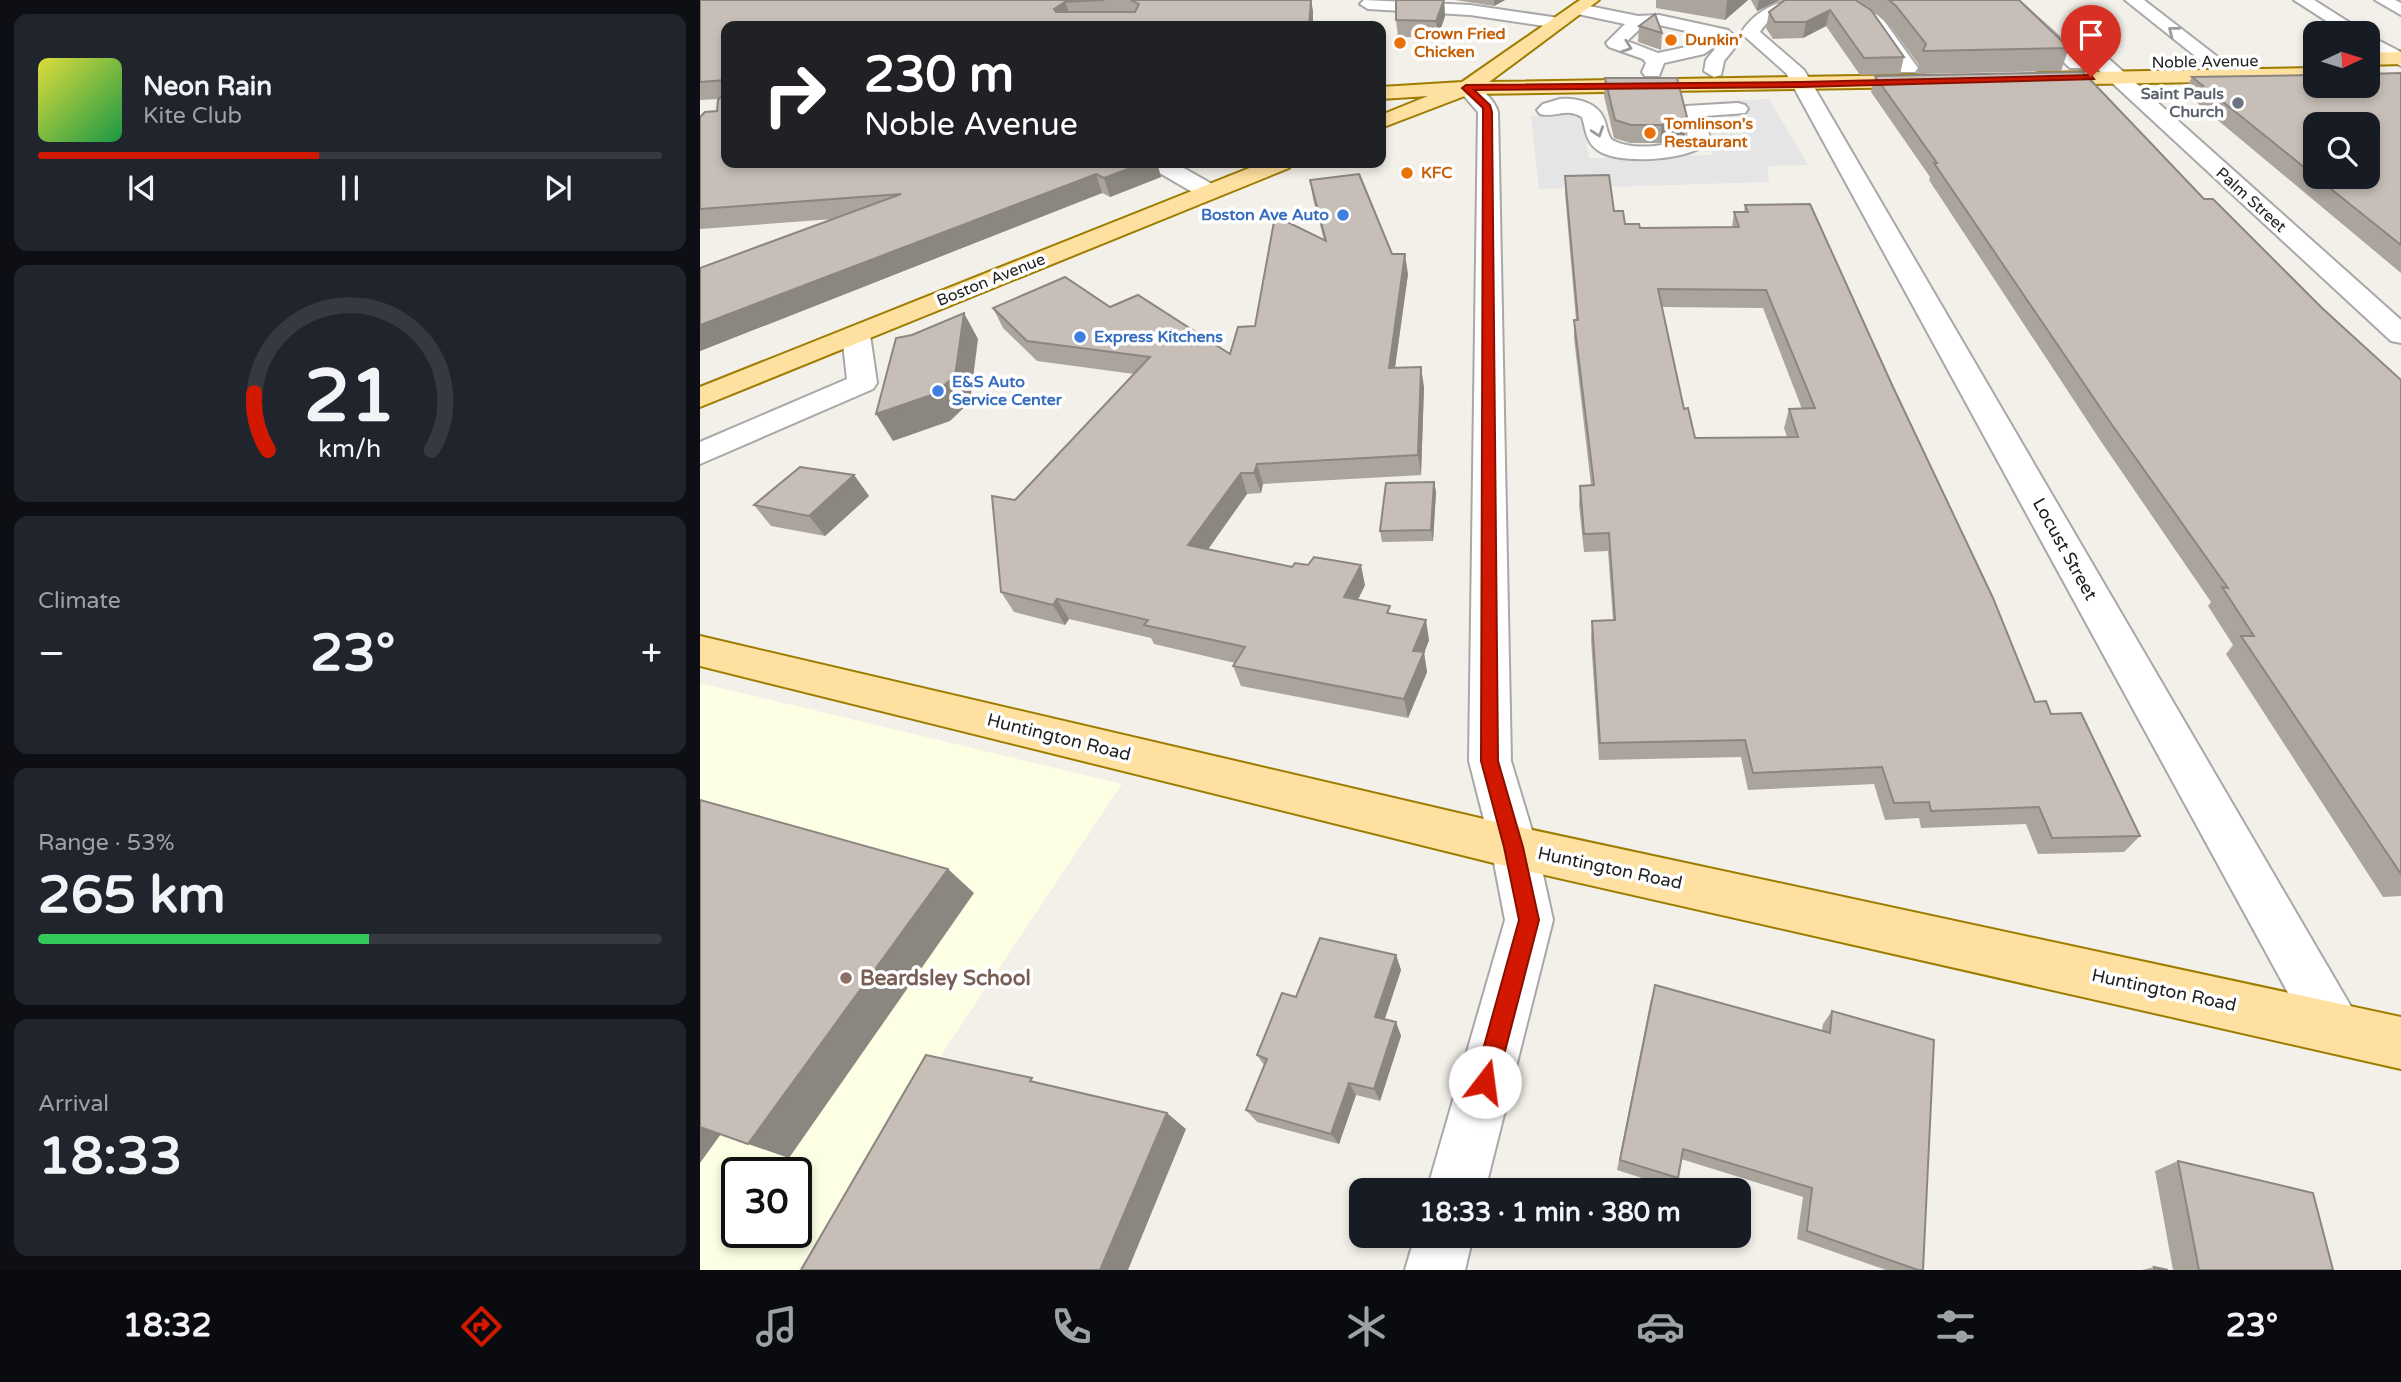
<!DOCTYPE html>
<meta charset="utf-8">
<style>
:root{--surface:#171b24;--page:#20242c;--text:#f1f3f6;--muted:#9ea1a6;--line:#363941;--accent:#d21800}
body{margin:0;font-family:"Varela Round",sans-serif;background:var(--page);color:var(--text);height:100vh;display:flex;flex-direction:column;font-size:26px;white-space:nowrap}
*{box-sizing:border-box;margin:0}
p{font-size:23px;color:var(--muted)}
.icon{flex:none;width:38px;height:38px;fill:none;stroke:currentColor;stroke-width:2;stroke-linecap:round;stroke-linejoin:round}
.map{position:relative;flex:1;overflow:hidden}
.side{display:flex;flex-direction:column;gap:14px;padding:14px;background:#0d0f14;width:700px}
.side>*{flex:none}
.top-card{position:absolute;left:21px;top:21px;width:665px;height:147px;border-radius:14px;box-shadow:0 4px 10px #0003;background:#202124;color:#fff;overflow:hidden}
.needle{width:46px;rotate:86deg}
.buttons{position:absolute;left:1603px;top:21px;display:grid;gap:14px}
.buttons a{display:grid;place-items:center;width:77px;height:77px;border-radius:14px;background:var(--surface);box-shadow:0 4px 10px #0003;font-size:35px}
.speed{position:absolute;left:21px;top:1157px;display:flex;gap:14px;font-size:35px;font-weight:700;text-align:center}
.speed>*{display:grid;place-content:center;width:91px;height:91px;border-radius:50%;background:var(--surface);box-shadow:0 4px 10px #0003;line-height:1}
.speed .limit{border:4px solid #111;border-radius:10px;background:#fff;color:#111}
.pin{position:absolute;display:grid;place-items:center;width:60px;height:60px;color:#fff;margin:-72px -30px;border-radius:50% 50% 50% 0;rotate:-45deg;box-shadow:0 0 7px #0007}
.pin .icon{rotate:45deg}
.me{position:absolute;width:77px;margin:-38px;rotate:15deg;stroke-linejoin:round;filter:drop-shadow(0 0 5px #0008)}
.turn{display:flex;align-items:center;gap:24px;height:147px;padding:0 28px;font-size:32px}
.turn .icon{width:91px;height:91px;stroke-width:2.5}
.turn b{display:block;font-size:49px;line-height:60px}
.big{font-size:52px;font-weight:700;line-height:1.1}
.side .widget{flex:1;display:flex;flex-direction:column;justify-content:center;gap:10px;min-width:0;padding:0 24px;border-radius:14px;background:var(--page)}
.side .dial{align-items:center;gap:0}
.dial svg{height:182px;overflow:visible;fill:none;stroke:var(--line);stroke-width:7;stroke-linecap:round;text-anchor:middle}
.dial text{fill:var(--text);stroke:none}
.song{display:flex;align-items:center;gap:21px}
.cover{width:84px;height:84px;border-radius:10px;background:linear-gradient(135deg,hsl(60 70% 55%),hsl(140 70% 35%))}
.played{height:7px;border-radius:4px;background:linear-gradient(90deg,var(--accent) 45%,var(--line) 45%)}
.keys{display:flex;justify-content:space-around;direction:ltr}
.heat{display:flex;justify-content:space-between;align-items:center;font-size:38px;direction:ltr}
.charge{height:10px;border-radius:5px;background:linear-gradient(90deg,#34c759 53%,var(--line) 0)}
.trip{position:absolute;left:649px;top:1178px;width:402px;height:70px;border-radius:14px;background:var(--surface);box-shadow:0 4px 10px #0003;font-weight:700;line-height:70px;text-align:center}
.dock{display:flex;height:112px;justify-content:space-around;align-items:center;background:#090b0e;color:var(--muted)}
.dock .icon{width:49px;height:49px}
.dock .selected{color:var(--accent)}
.dock b{font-size:32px;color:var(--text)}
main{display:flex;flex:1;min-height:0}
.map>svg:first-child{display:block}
.education{fill:#fcffe3;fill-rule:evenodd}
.parking{fill:#e5e5e5}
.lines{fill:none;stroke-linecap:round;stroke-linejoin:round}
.minor-casing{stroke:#a8a8a8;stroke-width:4}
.major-casing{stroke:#9e7c00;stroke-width:4}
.minor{fill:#fff;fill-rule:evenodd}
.major{fill:#fee0a0;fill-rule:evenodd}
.wall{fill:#aba49d;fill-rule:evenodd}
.shaded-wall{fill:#8b8680}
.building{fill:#c7bfb7;stroke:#8b8680;stroke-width:2;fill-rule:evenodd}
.oneway{stroke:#9b9b9b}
.route{fill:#d21800;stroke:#881000;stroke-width:2}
.food-dot{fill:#e8710a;stroke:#fff;stroke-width:2.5}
.worship-dot{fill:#6b7280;stroke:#fff;stroke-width:2.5}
.shop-dot{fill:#3f7fe0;stroke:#fff;stroke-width:2.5}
.education-dot{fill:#8d6e63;stroke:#fff;stroke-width:2.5}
.labels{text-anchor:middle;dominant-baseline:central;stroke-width:7;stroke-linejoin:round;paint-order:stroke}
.far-food-label{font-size:16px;font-weight:bold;fill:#c56008;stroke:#fff;text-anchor:start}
.far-street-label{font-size:16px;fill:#212121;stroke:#fff}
.far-worship-label{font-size:16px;font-weight:bold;fill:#5b616d;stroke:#fff;text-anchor:end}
.far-shop-label{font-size:16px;font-weight:bold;fill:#366cbe;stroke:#fff;text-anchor:start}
.street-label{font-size:18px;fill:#212121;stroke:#fff}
.near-education-label{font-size:21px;font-weight:bold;fill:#785e54;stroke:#fff;text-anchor:start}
</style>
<main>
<section class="side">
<div class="widget">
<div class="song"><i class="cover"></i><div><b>Neon Rain</b><p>Kite Club</p></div></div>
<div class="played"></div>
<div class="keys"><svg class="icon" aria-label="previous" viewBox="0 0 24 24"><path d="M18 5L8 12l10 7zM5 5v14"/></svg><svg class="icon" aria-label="pause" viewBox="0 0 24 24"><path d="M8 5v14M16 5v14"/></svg><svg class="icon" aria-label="next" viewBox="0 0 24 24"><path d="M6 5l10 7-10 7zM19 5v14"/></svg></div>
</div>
<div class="widget dial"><svg viewBox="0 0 100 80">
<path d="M14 69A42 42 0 1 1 86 69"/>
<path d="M14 69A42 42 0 0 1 8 44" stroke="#d21800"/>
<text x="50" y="56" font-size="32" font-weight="700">21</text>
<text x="50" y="72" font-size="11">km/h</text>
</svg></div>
<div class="widget"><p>Climate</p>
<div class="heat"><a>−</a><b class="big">23°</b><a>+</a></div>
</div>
<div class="widget"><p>Range · 53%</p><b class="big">265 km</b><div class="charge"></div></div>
<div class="widget"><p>Arrival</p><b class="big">18:33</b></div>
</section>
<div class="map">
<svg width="1701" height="1270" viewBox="0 0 1701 1270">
<rect width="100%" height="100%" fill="#f2f0e8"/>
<path class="education" d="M0 683 422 784 98 1270H0ZM37 1172H96V1232H37Z"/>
<polygon class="parking" points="1069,99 1108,165 1067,166 1069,182 839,189 831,116 882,114 889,158 1012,155 1003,119 1028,118 1018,101"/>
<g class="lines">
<g class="minor-casing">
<g id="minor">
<polygon points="664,0 770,5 859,18 868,23 859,28 770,15 668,9 660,4"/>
<path d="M1094 0H1123L1125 3C1112 17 1076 4 1060 32L1104 70 1653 1010 1661 1028 1653 1046 1635 1054 1617 1046 1086 73 1041 33C1052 15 1072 2 1094 0Z"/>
<polygon points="1299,0 1317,0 1384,60 1387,64 1384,68 1370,68"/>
<polygon points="1425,0 1444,0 1541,75 1531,81 1524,79"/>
<polygon points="1594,0 1614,0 1666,33 1645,33"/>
<polygon points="1675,0 1695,0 1701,3 1701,15"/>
<path d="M879 4 938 16 959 15 1028 30 1036 38V46L1024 61 1021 75 1014 77 1004 71 1006 60 1018 45V44L1004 54 964 63 959 76H945L942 72 946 63 943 59 909 47 906 43 925 24 873 13 870 9 873 5ZM959 25 986 31 1002 39 991 46 958 53 927 41 943 26Z"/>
<polygon points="1174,14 1180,15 1215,64 1218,68 1215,72 1201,72 1165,19"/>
<polygon points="1668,35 1701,52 1701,66 1668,48"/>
<polygon points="1402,57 1409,59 1701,320 1701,343 1691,341 1395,67 1393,63 1395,59"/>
<path d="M767 82C779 85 795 100 798 112L811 761 837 847 853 920 785 1190H727L805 920 791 847 769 761 778 112 757 88 760 84Z"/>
<path d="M860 99C876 98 897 102 904 119 907 127 907 134 912 140 932 151 968 147 988 137L983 110 986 106 1038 103 1045 105 1048 109 1045 113 1005 116 1010 140C995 161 919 165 899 151 886 143 886 130 882 117 866 107 856 118 840 114L837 110 843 104Z"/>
<polygon points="448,163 475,163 517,187 521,192 517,197 501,197 451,168"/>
<polygon points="156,327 166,329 170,335 177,383 173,389 0,464 0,442 147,379 142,335 146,329"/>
<polygon points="715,1236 773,1236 765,1270 705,1270"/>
</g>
</g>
<g class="major-casing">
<g id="major">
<polygon points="880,0 899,0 789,82 1225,75 1235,81 1225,87 770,94 681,128 681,115 728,96 681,99 681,87 762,82"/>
<polygon points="1701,52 1701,64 1668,65 1668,53"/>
<polygon points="1615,68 1615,80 1337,85 1327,79 1337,73"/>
<polygon points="562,163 592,163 589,168 0,407 0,387"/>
<polygon points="0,636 814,826 1701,1017 1701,1069 814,868 0,666"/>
</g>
</g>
<use href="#minor" class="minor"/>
<use href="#major" class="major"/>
</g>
<g class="wall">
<polygon points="0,0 611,0 613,12 26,26 26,163 457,163 461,177 410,197 402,193 0,351 0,268 133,219 0,229 0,117 17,111 18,99 0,100"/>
<polygon points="744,0 745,16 738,37 698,37 696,20"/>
<polygon points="755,0 805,0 794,6"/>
<polygon points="956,0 1048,0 1025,20 956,8"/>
<polygon points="1051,0 1080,0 1057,11"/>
<polygon points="1085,0 1319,0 1369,48 1361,71 1217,74 1219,65 1191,27 1167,6 1162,5 1204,57 1200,74 1160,75 1126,26 1103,38 1073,39 1066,28 1069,12"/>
<polygon points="939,26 962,33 961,50 938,42"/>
<polygon points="1701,73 1701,273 1484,92 1492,77"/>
<polygon points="1175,76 1504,199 1701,380 1701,896 1683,897 1526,654 1533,645 1508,606 1511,602 1400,440 1229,180 1230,177 1171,92"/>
<polygon points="905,78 985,135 960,143 930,143 914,138 904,96"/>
<path d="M865 176 914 211 925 224 940 228 1032 227 1034 212H1044L1045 205 1335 702 1351 714 1440 836 1424 852 1338 854 1326 824 1221 828 1219 818 1185 820 1174 784 1048 790 1041 757 899 760 891 639 892 621 913 620 908 551 884 552 879 505 880 486 891 485 874 338V320H876L865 193ZM962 307 1063 308 1102 409H1089L1084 428 1087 437 995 438 984 409Z"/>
<polygon points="610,180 692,254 708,274 695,368 724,387 721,475 563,484 561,493 547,494 508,549 665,585 658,600 692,614 729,640 724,653 727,672 708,718 541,686 533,666 535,663 454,644 451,638 369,619 365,625 314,612 301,592 315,500 434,374 337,361 303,328 293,308 410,307 530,354 555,326 624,240 613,199"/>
<polygon points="154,475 169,496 125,536 71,526 54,505"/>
<polygon points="734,482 736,492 733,541 682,542 680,531"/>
<polygon points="696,955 701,970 684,1019 696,1022 701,1036 680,1101 656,1095 639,1144 557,1122 546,1110 564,1065 557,1055 596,997"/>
<polygon points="951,999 1122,1031 1123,1024 1132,1011 1223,1270 1186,1270 1097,1239 1103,1197 981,1159 978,1178 973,1188 917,1170"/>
<polygon points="1478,1161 1633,1270 1473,1270 1455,1171"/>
<polygon points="1454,1267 1468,1270 1442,1270"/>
</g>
<g class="shaded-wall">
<polygon points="611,0 613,12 613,26 609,26"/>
<polygon points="744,0 745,16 738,37 736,21"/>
<polygon points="794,0 805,0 794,6"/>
<polygon points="1027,0 1048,0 1025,20"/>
<polygon points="1059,0 1080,0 1057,11"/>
<polygon points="365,2 371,18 359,26 354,9"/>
<polygon points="1130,10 1126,26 1103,38 1106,22"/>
<polygon points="987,117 985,135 960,143 962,125"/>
<polygon points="444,163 457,163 461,177 410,197 404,178"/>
<polygon points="485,163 496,163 487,167"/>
<polygon points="396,174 402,193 0,351 0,325"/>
<polygon points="705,254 708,274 692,388 689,368"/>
<polygon points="264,313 278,339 270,402 250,421 193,441 176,414"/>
<polygon points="721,367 724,387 721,475 718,455"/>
<polygon points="557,464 563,484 561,493 554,473"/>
<polygon points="541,473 547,494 497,565 488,545"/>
<polygon points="154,475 169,496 125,536 109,516"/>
<polygon points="734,482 736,492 733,541 731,530"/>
<polygon points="661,565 665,585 649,617 644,597"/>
<polygon points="357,599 369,619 365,625 353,605"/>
<polygon points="726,620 729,640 724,653 727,672 708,718 704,699 713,651"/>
<polygon points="248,869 274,893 89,1158 48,1144"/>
<polygon points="696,955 701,970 681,1031 675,1017"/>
<polygon points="696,1022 701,1036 680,1101 674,1089"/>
<polygon points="649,1083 656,1095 639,1144 631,1134"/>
<polygon points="467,1113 486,1129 428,1270 400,1270"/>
<polygon points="0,1127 21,1134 0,1163"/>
</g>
<g class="building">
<polygon points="0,0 404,0 365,2 354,9 356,12 435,12 439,4 431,0 611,0 609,26 26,26 26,80 0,82"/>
<polygon points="696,0 744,0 736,21 696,20"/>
<polygon points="1085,0 1155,0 1171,10 1204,57 1164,58 1130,10 1106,22 1075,22 1069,12"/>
<polygon points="1189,0 1319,0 1369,48 1223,51 1226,44 1196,6"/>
<polygon points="955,14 962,33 939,26"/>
<polygon points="1383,72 1504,199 1513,199 1622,308 1701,380 1701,874 1541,636 1554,636 1522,587 1528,588 1410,422 1234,163 1237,163 1175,76"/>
<polygon points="1701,73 1701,245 1616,177 1668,177 1668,124 1615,124 1615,176 1492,77 1615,75 1615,86 1668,86 1668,74"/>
<polygon points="905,78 977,78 987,117 962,125 931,125 915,120"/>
<polygon points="26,91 26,163 444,163 404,178 396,174 0,325 0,268 201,194 0,209 0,117 5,112 17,111 18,100"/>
<polygon points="659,174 692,254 705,254 689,368 721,367 718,455 557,464 554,473 541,473 488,545 592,567 595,563 608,565 614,557 661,565 644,597 690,606 687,613 726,620 713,651 724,652 704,699 533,666 545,647 444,625 448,620 357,599 353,605 301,592 292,496 315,500 450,357 327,341 293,308 365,277 410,307 438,295 530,354 538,327 555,326 575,216 626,241 610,180"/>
<path d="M909 175 914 211H923L925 224H939L940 228 1039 227 1034 212H1048L1045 205 1110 204 1193 387 1293 598 1335 702 1346 701 1351 714 1381 713 1440 836 1352 838 1339 807 1231 811 1229 802 1194 803 1182 767 1053 773 1045 740 900 743 892 621 915 620 909 533 884 534 880 486 894 485 874 320H878L865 176ZM958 289 1066 290 1115 408 1089 409 1098 437 995 438 988 408 984 409Z"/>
<polygon points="264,313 255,376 234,394 176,414 196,338 212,335"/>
<polygon points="100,467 154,475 109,516 54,505"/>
<polygon points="734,482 731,530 680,531 686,483"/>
<polygon points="0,800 248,869 48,1144 0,1127"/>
<polygon points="620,938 696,955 675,1017 696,1022 674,1089 649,1083 631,1134 546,1110 567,1059 557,1055 582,993 596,997"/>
<polygon points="955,985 1130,1033 1132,1011 1234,1040 1223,1270 1218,1270 1107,1231 1112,1188 983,1149 978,1178 920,1160"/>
<polygon points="226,1055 332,1078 330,1081 467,1113 400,1270 101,1270"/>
<polygon points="1478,1161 1613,1193 1633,1270 1499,1270"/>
<polygon points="1454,1267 1468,1270 1455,1270"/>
</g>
<defs><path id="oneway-chevron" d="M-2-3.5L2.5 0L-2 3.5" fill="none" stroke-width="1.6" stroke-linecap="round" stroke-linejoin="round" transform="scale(1.75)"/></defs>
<g class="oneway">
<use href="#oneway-chevron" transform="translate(1473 31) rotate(-142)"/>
<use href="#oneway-chevron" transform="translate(927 47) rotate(19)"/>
<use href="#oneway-chevron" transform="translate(898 132) rotate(71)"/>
</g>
<polygon class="route" points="1391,75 1394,79 1101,87 774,90 790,105 792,112 798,761 823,847 839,920 797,1082 793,1090 785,1093 778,1090 774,1082 819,920 804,847 781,761 783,112 783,108 762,88 766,85 1101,82"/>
<g class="food-dot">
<circle cx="971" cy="40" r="7"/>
<circle cx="700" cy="43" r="7"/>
<circle cx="950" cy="133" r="7"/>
<circle cx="707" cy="173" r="7"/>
</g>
<circle class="worship-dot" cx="1538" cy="103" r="7"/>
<g class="shop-dot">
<circle cx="643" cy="215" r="7"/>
<circle cx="380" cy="337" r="7"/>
<circle cx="238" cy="391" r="7"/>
</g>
<circle class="education-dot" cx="146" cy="978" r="7"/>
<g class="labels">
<g class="far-food-label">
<text x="714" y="34">Crown Fried<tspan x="714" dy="18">Chicken</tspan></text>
<text x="985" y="40">Dunkin'</text>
<text x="964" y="124">Tomlinson's<tspan x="964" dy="18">Restaurant</tspan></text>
<text x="721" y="173">KFC</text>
</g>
<g class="far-street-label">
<text transform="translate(1505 62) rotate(-1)">Noble Avenue</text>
<text transform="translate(1551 200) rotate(42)">Palm Street</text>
<text transform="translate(291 280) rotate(-22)">Boston Avenue</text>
</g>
<g class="far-worship-label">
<text x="1524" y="94">Saint Pauls<tspan x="1524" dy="18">Church</tspan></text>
</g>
<g class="far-shop-label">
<text x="629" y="215" text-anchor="end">Boston Ave Auto</text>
<text x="394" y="337">Express Kitchens</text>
<text x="252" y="382">E&amp;S Auto<tspan x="252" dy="18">Service Center</tspan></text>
</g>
<g class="street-label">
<text transform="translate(1365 549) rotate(61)">Locust Street</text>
<text transform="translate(359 737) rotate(14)">Huntington Road</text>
<text transform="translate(910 868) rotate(12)">Huntington Road</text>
<text transform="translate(1464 990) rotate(12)">Huntington Road</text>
</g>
<g class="near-education-label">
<text x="160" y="978">Beardsley School</text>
</g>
</g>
</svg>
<div class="buttons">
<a><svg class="needle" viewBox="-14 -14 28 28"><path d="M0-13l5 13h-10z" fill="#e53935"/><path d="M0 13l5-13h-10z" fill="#9ea1a6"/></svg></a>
<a><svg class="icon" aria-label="search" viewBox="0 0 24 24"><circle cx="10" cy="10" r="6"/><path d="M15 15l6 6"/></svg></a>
</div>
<div class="speed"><div class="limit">30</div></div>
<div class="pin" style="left:1391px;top:77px;background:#d93025"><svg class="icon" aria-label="arrive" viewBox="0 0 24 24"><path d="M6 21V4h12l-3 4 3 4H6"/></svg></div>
<svg class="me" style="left:785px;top:1082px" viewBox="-20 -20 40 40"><circle r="19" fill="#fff"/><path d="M0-13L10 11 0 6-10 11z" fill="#d21800"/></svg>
<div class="trip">18:33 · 1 min · 380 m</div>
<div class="top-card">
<div class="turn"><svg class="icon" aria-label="right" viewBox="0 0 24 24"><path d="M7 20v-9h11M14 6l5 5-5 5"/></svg><div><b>230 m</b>Noble Avenue</div></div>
</div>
</div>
</main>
<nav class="dock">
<b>18:32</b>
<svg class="icon selected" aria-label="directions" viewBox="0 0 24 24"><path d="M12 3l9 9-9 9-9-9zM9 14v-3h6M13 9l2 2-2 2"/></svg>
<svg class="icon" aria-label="music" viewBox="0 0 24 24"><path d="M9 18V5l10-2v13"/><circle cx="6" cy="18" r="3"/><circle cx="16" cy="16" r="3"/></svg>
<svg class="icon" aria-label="phone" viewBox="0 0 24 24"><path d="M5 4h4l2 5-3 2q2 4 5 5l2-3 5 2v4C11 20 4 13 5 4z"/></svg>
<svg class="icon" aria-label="climate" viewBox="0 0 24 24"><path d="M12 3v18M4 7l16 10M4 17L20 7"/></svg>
<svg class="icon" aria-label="car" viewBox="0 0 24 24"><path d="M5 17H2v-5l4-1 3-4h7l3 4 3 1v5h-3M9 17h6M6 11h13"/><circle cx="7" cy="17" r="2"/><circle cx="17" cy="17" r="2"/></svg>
<svg class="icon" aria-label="filters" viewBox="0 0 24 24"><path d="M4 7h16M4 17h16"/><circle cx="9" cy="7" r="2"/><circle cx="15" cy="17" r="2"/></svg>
<b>23°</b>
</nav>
